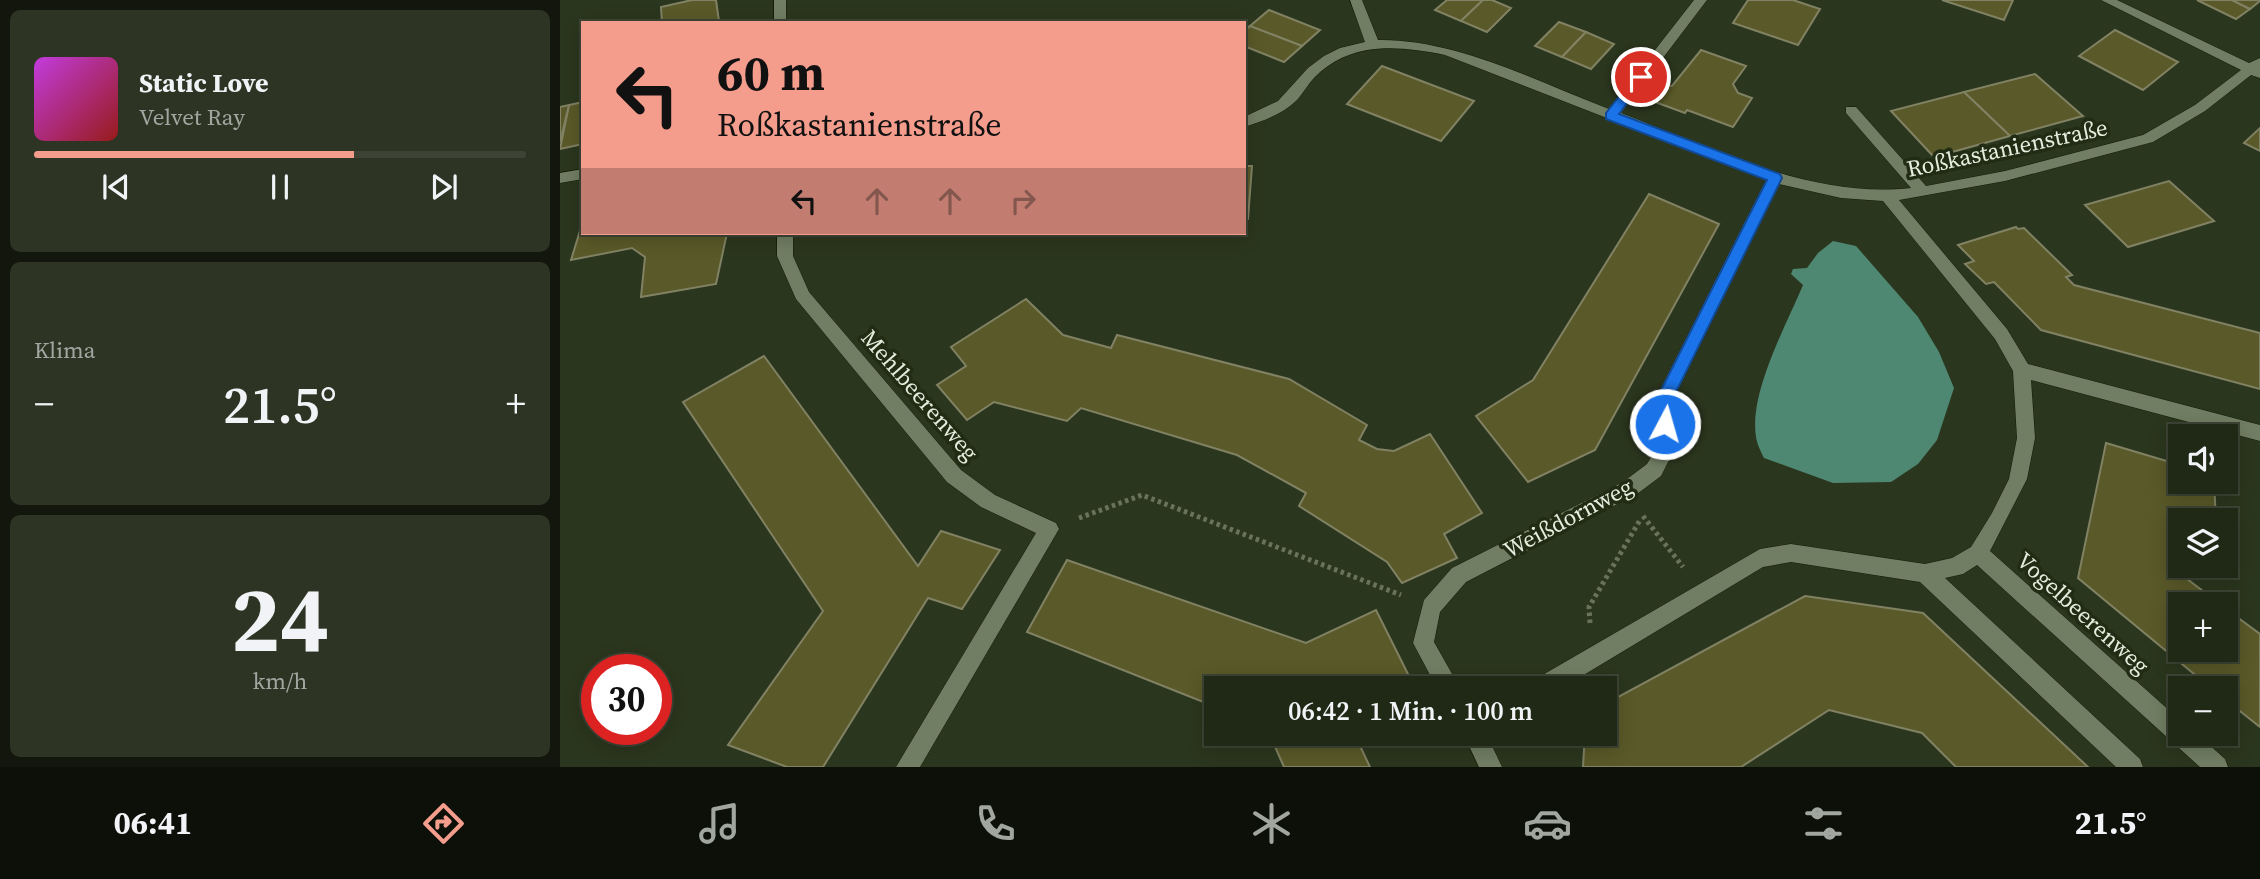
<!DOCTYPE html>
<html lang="de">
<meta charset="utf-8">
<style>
:root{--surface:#202816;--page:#2d3423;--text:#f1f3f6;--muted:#a2a6a1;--line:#3d4435;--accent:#f49d8d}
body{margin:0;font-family:"Source Serif 4",serif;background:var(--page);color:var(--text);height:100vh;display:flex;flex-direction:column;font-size:26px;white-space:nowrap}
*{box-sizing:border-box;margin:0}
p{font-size:23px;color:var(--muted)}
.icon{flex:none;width:38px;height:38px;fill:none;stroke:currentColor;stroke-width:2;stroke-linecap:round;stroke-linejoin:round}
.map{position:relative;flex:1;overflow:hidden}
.drawer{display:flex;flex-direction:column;gap:10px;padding:10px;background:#12160c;width:560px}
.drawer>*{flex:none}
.hud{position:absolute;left:21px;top:21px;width:665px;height:214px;border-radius:0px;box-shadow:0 4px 18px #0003,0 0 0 2px var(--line);background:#f49d8d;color:#111;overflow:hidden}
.fabs{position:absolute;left:1608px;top:424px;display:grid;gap:14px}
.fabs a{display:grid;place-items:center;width:70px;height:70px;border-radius:0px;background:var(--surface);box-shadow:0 4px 18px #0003,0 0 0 2px var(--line);font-size:35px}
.speed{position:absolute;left:21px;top:654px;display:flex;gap:14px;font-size:35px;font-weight:700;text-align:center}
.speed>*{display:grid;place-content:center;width:91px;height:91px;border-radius:50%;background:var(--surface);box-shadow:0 4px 18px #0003,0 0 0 2px var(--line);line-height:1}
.speed .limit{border:10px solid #d22;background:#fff;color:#111}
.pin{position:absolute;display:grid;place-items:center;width:60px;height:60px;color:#fff;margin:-30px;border:4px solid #fff;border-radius:50%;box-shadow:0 2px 7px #0007}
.me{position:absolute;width:77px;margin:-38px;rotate:6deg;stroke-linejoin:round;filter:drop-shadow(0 0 5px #0008)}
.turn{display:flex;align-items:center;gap:24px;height:147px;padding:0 21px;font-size:32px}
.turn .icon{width:91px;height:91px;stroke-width:2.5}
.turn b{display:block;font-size:49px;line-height:60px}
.lanes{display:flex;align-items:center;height:66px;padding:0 21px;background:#0003;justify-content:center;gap:35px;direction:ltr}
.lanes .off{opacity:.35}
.big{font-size:52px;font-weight:600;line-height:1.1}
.drawer .widget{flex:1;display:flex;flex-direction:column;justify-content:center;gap:10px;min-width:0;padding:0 24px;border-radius:10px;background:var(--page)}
.drawer .dial{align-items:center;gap:0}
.dial b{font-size:91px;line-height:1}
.song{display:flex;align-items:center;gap:21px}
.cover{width:84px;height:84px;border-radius:10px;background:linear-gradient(135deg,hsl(290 70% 55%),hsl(0 70% 35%))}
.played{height:7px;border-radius:4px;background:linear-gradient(90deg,var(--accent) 65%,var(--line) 65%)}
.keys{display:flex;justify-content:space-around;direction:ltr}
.heat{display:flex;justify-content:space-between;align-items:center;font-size:38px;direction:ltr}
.trip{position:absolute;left:644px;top:676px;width:413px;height:70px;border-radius:0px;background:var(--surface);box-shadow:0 4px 18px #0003,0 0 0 2px var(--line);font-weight:600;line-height:70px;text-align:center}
.tab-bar{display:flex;height:112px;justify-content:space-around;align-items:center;background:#0d1009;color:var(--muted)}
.tab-bar .icon{width:49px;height:49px}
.tab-bar .current{color:var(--accent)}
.tab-bar b{font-size:32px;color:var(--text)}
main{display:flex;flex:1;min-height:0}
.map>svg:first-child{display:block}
.water{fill:#4f8872}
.building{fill:#595929;stroke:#818263;stroke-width:2}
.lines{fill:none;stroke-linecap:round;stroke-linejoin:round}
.minor-casing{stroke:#131d06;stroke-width:1}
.path{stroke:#68725d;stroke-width:5;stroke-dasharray:3.5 3.5;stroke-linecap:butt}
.minor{fill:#717e63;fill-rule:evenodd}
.route{fill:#1a73e8;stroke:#114b97;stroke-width:2}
.labels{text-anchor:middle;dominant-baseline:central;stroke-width:7;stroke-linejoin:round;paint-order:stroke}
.street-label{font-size:23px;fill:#e5edde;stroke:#212c14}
</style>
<main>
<section class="drawer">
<div class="widget">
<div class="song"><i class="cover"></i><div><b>Static Love</b><p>Velvet Ray</p></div></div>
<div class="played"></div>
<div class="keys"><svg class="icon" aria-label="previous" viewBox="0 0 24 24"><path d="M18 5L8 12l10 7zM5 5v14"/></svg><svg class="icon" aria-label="pause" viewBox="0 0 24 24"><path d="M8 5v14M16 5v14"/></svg><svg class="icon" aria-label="next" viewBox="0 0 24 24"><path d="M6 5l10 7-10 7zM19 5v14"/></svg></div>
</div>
<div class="widget"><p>Klima</p>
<div class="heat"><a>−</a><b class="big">21.5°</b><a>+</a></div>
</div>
<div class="widget dial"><b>24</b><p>km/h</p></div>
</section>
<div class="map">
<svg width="1700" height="767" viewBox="0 0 1700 767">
<rect width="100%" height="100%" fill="#2b361e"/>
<path class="water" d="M1273 241 1296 246 1358 317 1379 352 1394 388 1377 440 1358 464 1331 482 1273 483 1204 458C1201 452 1197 444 1196 437 1189 392 1226 326 1243 285L1231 274 1233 269 1247 268 1258 253Z"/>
<g class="building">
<polygon points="132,0 156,0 159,21 102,23 101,7"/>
<polygon points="887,0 923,0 901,21 875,10"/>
<polygon points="923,0 932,0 951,8 927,32 901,21"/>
<polygon points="1188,0 1233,0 1260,9 1238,45 1173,23"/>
<polygon points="1382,0 1453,0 1444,20"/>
<polygon points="1637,0 1672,0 1690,9 1676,19"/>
<polygon points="1672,0 1700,0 1700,1 1690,9"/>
<polygon points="709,10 760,30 742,46 690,26"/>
<polygon points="999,22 1026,32 1002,57 975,46"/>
<polygon points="690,26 742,46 724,62 684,46 684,31"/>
<polygon points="1555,30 1618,62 1583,90 1519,56"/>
<polygon points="1026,32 1054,44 1031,69 1002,57"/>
<polygon points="1141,50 1186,66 1173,84 1178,93 1192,98 1173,127 1127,110 1125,113 1095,102 1107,85 1112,86"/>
<polygon points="822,66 914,101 881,141 787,104"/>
<polygon points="1475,74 1523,116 1450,136 1404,92"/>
<polygon points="1404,92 1450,136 1374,157 1331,111"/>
<polygon points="23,102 23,144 0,149 9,105"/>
<polygon points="9,105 0,142 0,107"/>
<polygon points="1700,128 1700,151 1684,143"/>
<polygon points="684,166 692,166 688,219 684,220"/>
<polygon points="1609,181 1654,221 1568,247 1525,205"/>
<polygon points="1089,194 1159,224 1035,450 968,482 916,416 973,380"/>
<polygon points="23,221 23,233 167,233 156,284 81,297 85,257 72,248 11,260"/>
<polygon points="1456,227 1458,229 1464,228 1512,275 1506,277 1514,285 1700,333 1700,389 1481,330 1434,282 1426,284 1405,264 1414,261 1398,245"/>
<polygon points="466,299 503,335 551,348 557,335 729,379 807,425 799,440 817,449 834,451 870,434 922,513 884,534 897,558 842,583 827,562 739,506 746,493 677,455 521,408 507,421 434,402 407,420 377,385 406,366 391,347"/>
<polygon points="204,356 358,566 381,531 440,550 402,609 368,598 263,767 227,767 168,745 263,611 123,402"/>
<polygon points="1546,443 1620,465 1620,481 1654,481 1656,520 1620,520 1614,569 1660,604 1620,604 1620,649 1666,649 1666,609 1700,634 1700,727 1666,700 1666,688 1651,688 1518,578"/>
<polygon points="507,560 746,643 816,610 849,676 828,688 656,688 656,707 467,632"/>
<polygon points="1245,596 1363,613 1528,767 1396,767 1362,733 1269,710 1181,767 1023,767 1025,733 1045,733 1045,704"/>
<polygon points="709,733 794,733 810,767 724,767"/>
</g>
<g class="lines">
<g class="minor-casing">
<g id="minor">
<rect x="214" y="0" width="12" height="23"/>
<path d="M790 0H802L818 40C896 39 976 81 1049 109L1134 0H1147L1061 113C1153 148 1250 199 1351 188L1286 113V107H1296L1366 186 1445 171 1583 135 1635 105 1681 70 1541 0H1557L1689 63 1700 58V78L1691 75 1645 111 1593 142 1445 181 1339 200 1447 329 1468 364 1700 425V441L1471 380 1475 438 1467 479 1430 551 1620 720V733H1636L1665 759 1668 767H1640L1417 565 1403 574 1385 578 1580 759 1583 767H1556L1360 582 1231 562 1203 567 1002 688H971L974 680 1200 549 1231 544 1365 564 1392 558 1411 547 1432 513 1449 479 1457 438 1453 371 1435 339 1323 201 1281 198 1219 184 1113 400 1115 448 1101 476 1077 494 906 582 880 612 874 642 900 688H877L853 643 864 600 892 568 1063 482 1087 464 1097 447 1095 400 1206 180 885 55C840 46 793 41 757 75 749 82 744 92 737 100 723 114 703 121 684 127V117L718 101 748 68 764 56 780 48 805 42Z"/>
<polygon points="23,169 23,179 0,183 0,173"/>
<polygon points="217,233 233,233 233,256 249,292 401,470 435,495 496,523 499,529 360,767 336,767 476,533 421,507 387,482 236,299 217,256"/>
<polygon points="903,733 926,733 942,767 919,767"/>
</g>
</g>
<g class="path">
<polyline points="1083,516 1123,567"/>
<polyline points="519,518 582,495 841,595"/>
<polyline points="1030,623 1029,607 1080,520"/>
</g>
<use href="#minor" class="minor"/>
</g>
<polygon class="route" points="1081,73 1087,77 1059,114 1220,174 1222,178 1112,400 1113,424 1111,429 1099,429 1096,400 1207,180 1046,119 1046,113 1076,75"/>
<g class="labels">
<g class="street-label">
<text transform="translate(1447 148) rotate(-12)">Roßkastanienstraße</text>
<text transform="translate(360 395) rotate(49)">Mehlbeerenweg</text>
<text transform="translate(1008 518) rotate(-28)">Weißdornweg</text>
<text transform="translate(1523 613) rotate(42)">Vogelbeerenweg</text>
</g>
</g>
</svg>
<div class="fabs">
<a><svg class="icon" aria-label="sound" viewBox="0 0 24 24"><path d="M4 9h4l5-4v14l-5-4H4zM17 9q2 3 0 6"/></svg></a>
<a><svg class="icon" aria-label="layers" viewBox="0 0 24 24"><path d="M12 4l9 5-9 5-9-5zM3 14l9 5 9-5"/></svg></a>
<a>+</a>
<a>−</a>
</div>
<div class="speed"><div class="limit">30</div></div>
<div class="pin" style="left:1081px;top:77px;background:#d93025"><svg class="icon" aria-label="arrive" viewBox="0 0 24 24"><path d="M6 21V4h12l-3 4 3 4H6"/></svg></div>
<svg class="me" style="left:1105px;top:424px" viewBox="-20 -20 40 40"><circle r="17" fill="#1a73e8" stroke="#fff" stroke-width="3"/><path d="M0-11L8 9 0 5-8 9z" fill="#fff"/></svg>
<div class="trip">06:42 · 1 Min. · 100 m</div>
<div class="hud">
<div class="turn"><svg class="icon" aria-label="left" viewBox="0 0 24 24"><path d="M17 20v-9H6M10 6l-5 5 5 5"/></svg><div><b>60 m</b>Roßkastanienstraße</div></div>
<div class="lanes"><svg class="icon" aria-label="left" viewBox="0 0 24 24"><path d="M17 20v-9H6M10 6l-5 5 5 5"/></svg><svg class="icon off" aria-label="ahead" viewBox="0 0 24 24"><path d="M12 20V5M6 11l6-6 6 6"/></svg><svg class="icon off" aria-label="ahead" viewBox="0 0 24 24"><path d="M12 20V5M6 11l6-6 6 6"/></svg><svg class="icon off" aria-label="right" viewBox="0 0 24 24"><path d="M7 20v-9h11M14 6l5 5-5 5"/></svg></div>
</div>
</div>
</main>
<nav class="tab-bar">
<b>06:41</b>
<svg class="icon current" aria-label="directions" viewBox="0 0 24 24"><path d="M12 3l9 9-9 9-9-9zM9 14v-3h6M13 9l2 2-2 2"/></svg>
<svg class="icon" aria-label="music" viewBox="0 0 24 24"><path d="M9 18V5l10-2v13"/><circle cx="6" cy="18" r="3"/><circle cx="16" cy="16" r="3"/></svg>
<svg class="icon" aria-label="phone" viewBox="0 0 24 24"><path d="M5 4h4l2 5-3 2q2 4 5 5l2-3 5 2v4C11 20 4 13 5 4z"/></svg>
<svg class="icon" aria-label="climate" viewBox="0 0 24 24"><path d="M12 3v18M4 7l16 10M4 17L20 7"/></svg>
<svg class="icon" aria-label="car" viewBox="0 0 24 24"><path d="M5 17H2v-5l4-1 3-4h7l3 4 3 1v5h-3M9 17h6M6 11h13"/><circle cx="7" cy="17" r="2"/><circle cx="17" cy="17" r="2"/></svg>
<svg class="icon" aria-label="filters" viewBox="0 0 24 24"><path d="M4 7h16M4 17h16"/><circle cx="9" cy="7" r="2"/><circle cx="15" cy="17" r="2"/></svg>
<b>21.5°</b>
</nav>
